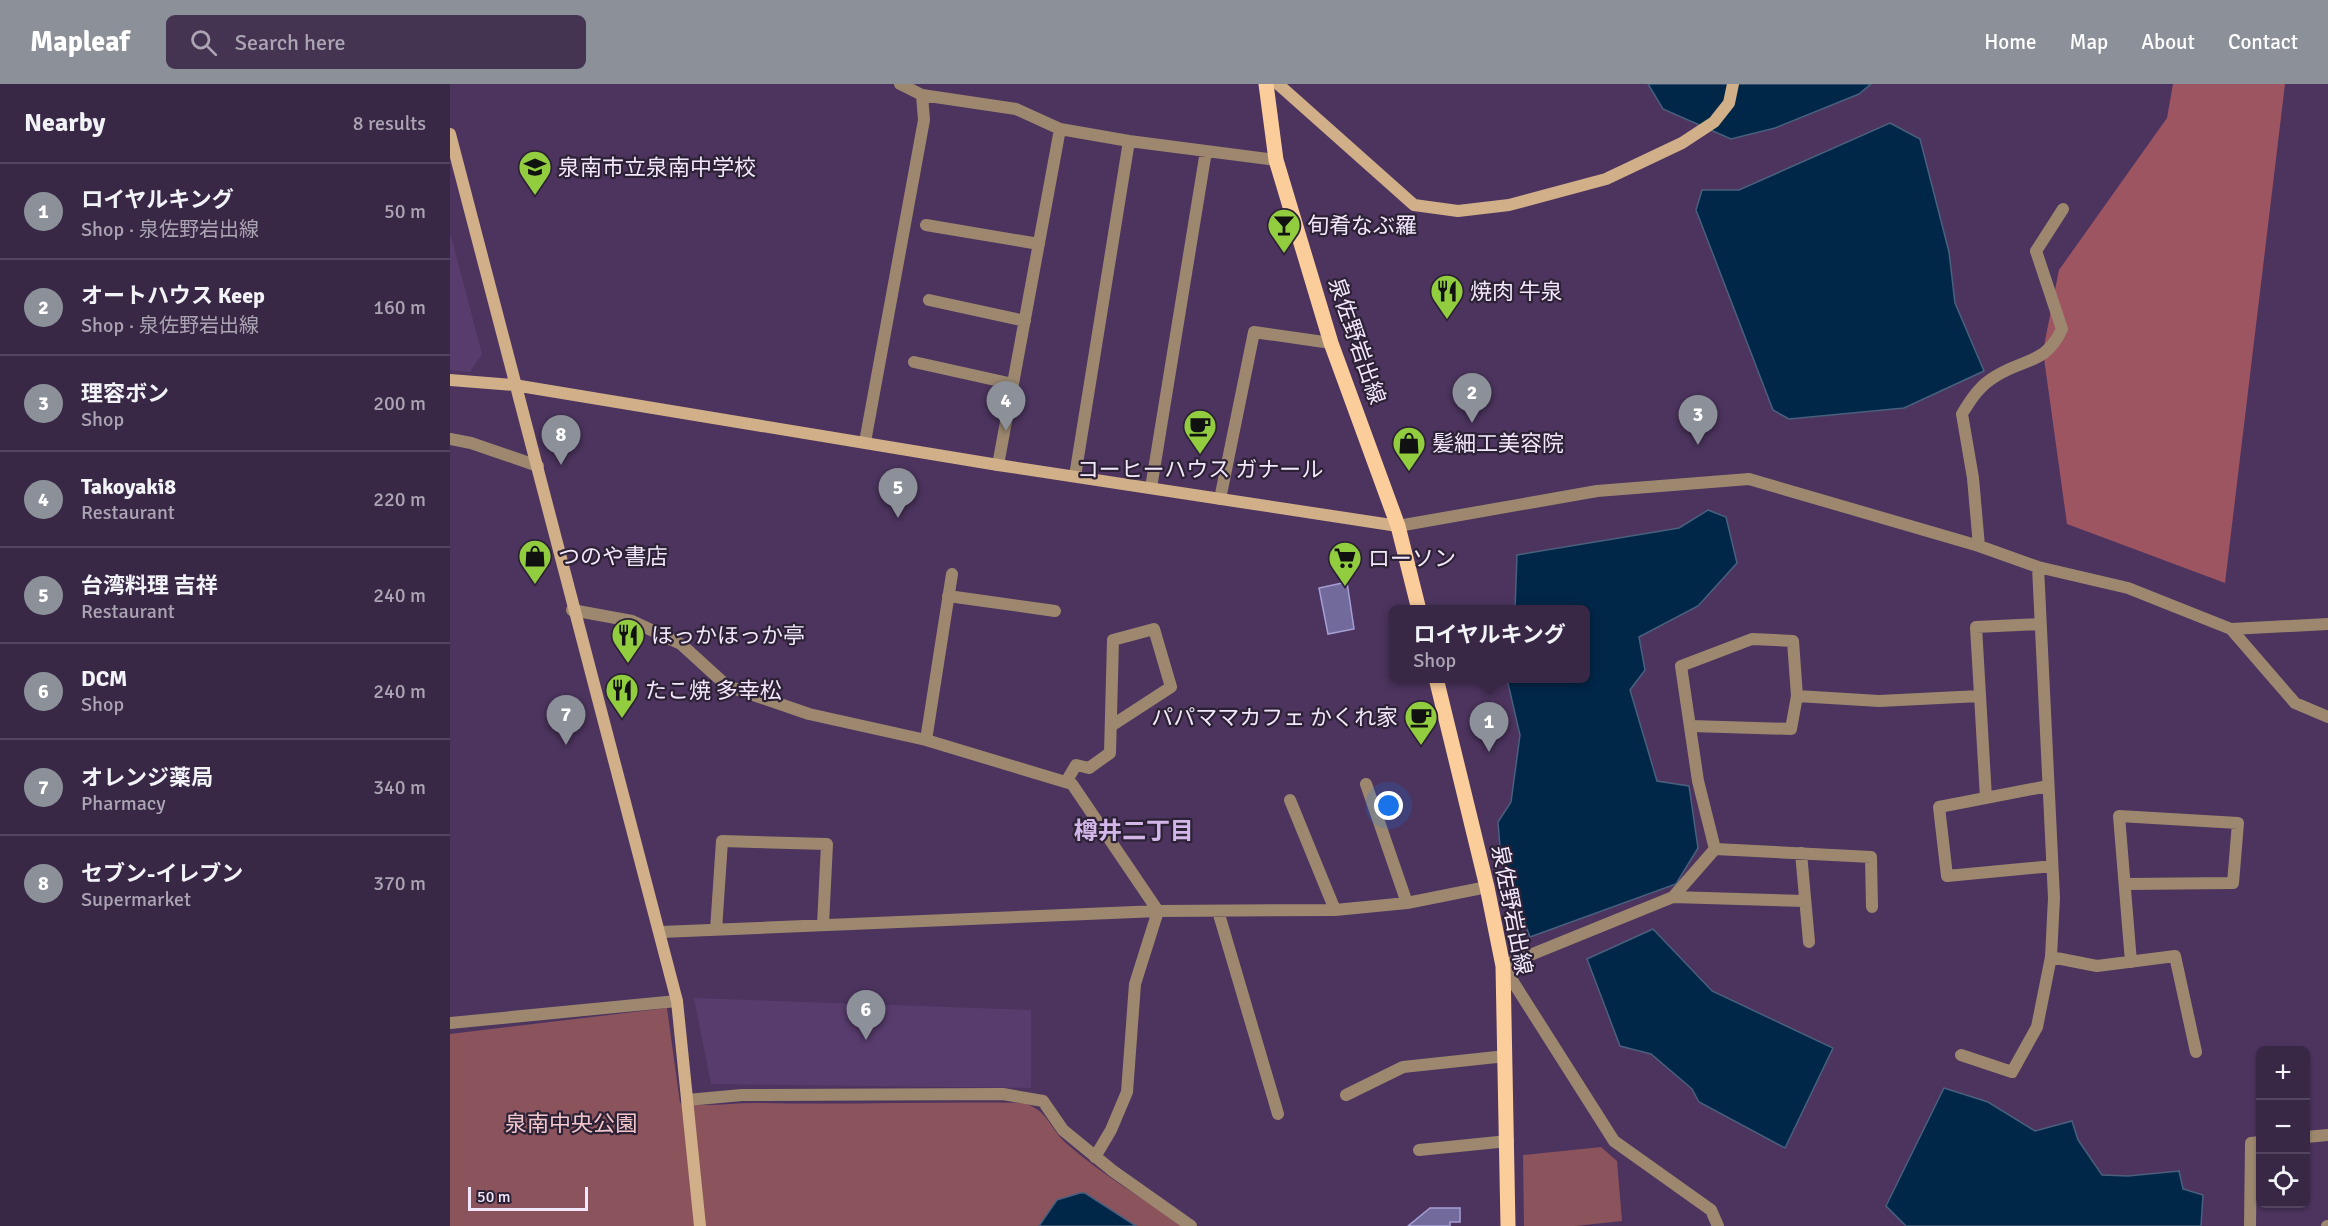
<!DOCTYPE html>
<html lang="en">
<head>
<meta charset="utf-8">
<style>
	body { margin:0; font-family:Signika,"Noto Sans JP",sans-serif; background:#443351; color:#f1f3f6 }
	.controls { position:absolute; right:18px; bottom:18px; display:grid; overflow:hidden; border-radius:9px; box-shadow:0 2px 4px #0004 }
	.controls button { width:54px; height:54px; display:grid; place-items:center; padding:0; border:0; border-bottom:2px solid #53445f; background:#392746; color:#f1f3f6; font:30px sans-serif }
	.scale { position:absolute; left:18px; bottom:15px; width:120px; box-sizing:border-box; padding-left:6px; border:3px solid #f2e7fc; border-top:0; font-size:16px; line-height:21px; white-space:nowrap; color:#f2e7fc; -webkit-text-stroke:4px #2d2235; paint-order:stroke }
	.you { position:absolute; left:939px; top:722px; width:21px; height:21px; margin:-15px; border:4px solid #fff; border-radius:50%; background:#1a73e8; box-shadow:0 0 0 9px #1a73e833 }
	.badge { display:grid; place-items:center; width:39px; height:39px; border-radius:50%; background:#8c9099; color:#fff; font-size:20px; font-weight:700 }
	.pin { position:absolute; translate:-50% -50px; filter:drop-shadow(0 2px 3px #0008) }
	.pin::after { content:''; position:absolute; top:32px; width:21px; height:18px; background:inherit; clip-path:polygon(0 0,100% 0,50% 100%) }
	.popup { position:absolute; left:939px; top:521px; width:201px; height:78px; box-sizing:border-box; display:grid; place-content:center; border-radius:9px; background:#392746; filter:drop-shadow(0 2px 4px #0005); font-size:20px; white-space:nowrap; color:#aba5b3 }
	.popup b { font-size:22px; color:#f1f3f6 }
	.popup::after { content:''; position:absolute; left:50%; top:100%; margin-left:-12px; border:12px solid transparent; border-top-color:#392746 }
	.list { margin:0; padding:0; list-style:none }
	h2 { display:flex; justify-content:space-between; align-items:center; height:78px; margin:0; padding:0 24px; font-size:26px }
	h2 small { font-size:20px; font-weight:400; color:#aba5b3 }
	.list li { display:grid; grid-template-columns:39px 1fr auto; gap:18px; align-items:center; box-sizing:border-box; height:96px; padding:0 24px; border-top:2px solid #53445f }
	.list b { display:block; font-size:22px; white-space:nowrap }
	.list p { margin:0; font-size:20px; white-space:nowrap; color:#aba5b3 }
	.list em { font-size:20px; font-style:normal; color:#aba5b3 }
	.icon { flex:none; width:33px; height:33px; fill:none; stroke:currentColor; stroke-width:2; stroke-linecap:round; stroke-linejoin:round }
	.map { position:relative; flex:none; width:1878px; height:1142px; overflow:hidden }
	header { display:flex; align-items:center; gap:36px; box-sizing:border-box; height:84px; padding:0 30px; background:#8c9099; color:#fff }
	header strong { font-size:28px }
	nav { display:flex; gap:33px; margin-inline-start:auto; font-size:21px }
	.search { width:420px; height:54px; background:#443351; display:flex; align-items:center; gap:15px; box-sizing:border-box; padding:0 21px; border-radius:9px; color:#aba5b3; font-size:22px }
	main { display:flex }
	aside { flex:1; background:#392746 }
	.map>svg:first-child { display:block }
	.built { fill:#583c6d }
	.green { fill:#8b535c }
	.forest { fill:#9e5562 }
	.water { fill:#002648; stroke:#49607e; stroke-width:1.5 }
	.building { fill:#716a9b; stroke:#a59fd3; stroke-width:1.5 }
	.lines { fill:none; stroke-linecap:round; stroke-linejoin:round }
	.street { stroke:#9d886f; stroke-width:12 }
	.secondary { stroke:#d1af88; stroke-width:12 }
	.primary { stroke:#facd9b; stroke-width:15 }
	.labels { text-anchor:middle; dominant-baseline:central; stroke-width:4.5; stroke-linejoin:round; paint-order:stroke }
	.poi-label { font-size:22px; fill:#f2e7fc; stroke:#2d2235; text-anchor:start }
	.street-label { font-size:22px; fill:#f2e7fc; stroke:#2d2235 }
	.park-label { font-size:22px; fill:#f2c6cb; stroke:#2d2235 }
	.neighbourhood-label { font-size:24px; font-weight:bold; fill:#d3b7e9; stroke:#2d2235 }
</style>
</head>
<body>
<header>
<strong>Mapleaf</strong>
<div class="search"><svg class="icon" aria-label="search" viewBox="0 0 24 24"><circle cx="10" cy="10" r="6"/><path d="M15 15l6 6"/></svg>Search here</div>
<nav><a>Home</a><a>Map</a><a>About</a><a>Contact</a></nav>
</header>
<main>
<aside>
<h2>Nearby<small>8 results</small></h2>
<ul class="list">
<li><span class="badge">1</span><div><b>ロイヤルキング</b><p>Shop · 泉佐野岩出線</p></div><em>50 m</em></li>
<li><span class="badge">2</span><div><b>オートハウス Keep</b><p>Shop · 泉佐野岩出線</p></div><em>160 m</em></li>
<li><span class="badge">3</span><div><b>理容ボン</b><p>Shop</p></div><em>200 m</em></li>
<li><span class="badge">4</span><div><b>Takoyaki8</b><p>Restaurant</p></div><em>220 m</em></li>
<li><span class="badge">5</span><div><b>台湾料理 吉祥</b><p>Restaurant</p></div><em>240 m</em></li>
<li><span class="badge">6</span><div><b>DCM</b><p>Shop</p></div><em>240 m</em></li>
<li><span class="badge">7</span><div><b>オレンジ薬局</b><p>Pharmacy</p></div><em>340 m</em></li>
<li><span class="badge">8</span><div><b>セブン-イレブン</b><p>Supermarket</p></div><em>370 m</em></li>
</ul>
</aside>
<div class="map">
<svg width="1878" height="1142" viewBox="0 0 1878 1142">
	<rect width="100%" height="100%" fill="#4c345e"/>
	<path class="built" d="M0,148L32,270L20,288L0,286Z
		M244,914L581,926V1004L261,1000Z"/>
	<path class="green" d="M217,924L230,1019C258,1024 284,1018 312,1019C400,1021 487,1017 574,1019C599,1027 599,1044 617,1060C653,1091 695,1117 736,1142H0V950Z
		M1151,1063L1167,1077L1172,1137L1125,1142H1074L1073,1071Z"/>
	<path class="forest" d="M1723,0H1835L1775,499L1617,440L1593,267L1609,186L1717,34Z"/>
	<path class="water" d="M1198,0H1421L1409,10L1325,44L1281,55L1213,25Z
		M1440,39L1470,55L1499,168L1505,219L1534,287L1454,324L1339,335L1323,326L1246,126L1252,106H1289Z
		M1258,426L1276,433L1287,479L1248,522L1189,553L1195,586L1180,606L1207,697L1239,702L1248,764L1226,800L1080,853L1051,775L1048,738L1061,718L1070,651L1057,595L1135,594V526L1065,525L1067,471L1229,444Z
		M1203,845L1262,907L1383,964L1335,1064L1249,1018L1242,1005L1201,970L1170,962L1137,875Z
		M1494,1004L1538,1018L1585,1047L1622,1037L1628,1056L1652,1091L1678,1092L1729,1087L1733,1105L1753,1111L1751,1142H1456L1436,1122Z
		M630,1109H635L686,1142H589L607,1116Z"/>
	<path class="building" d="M897,498L904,545L878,550L869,504Z
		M980,1124H1010V1138H1000V1142H958Z"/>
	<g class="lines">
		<path class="street" d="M450,0L472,11L566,25L610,45L679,57L826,76
			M476,141L589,160
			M479,216L575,237
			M464,278L563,300
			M0,355L21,359L88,382
			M415,358L474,36L472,11
			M548,381L610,45
			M625,392L679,57
			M701,404L756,67
			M770,415L804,248L881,259
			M948,442L1147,407L1299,395L1529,462L1588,483L1678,504L1781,545L1878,540
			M1529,462L1523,394L1512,330C1521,315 1530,301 1546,292C1575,274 1596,280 1612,245L1586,167L1613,125
			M498,512L605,527
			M122,526L182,537L231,560L277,602L359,630L476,656L622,700L708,827L685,900L677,1008L661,1046L645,1073
			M1781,545L1845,619L1878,633
			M1347,612L1429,617L1530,612
			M1241,642L1341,645L1347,612L1343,557L1302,555L1231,582L1248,697L1265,765L1223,813L1053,882L1164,1057L1261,1126L1268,1142
			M476,656L502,490
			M616,698L626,681L639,684L660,669L663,556L704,545L721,603L661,642
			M916,700L957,819
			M1598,702L1489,723L1497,792L1602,782
			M1536,714L1526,543L1590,540
			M840,716L885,826
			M1265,765L1421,773L1422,823
			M1351,769L1359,858
			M1675,800L1783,799L1788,739L1669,732L1681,878
			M1223,813L1355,817
			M768,827L828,1030
			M266,846L272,757L377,760L373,841
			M211,848L708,827L885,826L957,819L1037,803
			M1601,873L1647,882L1725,872L1746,968
			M0,939L227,917
			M1511,971L1562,988L1587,943L1601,873L1604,814L1588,483
			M896,1011L953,983L1056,972
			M237,1016L292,1011L553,1010L593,1017L613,1046L663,1087L741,1142
			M1856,1053L1878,1051
			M969,1066L1058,1057
			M1800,1142L1801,1059L1810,1058
			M1877,1142H1878"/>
		<path class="secondary" d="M828,0L964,121L1008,127L1059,121L1156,95L1232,59L1264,38L1279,19L1283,0
			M0,50L227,917L250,1142
			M0,296L64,301L548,381L948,442"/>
		<path class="primary" d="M816,0L826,76L881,259L948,442L969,526
			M986,594L1037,803L1053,882L1058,1142"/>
	</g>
	<defs>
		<symbol id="school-pin" viewBox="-11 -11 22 30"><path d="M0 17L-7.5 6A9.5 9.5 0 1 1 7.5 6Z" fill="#91cd3f" stroke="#2d2235"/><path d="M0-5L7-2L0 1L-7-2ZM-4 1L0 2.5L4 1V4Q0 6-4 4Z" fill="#111"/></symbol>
		<symbol id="bar-pin" viewBox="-11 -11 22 30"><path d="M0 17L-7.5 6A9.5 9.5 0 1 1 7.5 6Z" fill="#91cd3f" stroke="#2d2235"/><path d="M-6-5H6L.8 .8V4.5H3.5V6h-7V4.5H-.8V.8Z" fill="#111"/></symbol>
		<symbol id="restaurant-pin" viewBox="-11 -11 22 30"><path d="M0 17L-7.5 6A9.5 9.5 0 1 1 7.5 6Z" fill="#91cd3f" stroke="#2d2235"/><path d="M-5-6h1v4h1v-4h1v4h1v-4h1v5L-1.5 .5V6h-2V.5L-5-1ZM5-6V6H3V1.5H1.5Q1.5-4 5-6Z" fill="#111"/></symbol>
		<symbol id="cafe-pin" viewBox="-11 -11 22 30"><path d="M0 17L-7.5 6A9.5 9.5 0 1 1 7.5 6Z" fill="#91cd3f" stroke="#2d2235"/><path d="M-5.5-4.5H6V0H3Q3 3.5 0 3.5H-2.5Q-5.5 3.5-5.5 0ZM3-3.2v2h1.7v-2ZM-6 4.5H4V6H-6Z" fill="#111"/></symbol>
		<symbol id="shop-pin" viewBox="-11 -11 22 30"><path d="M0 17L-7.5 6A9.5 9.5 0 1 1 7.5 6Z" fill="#91cd3f" stroke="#2d2235"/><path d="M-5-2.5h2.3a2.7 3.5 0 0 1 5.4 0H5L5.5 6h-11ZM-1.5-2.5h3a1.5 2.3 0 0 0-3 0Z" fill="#111"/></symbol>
		<symbol id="supermarket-pin" viewBox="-11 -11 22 30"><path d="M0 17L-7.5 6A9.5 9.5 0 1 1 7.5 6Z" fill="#91cd3f" stroke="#2d2235"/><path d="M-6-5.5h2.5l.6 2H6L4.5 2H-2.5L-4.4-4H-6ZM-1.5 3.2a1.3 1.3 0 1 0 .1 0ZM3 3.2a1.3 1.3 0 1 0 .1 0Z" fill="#111"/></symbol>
	</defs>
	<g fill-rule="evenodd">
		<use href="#school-pin" x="66" y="64" width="38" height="52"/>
		<use href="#bar-pin" x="815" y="122" width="38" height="52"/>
		<use href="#restaurant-pin" x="978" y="188" width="38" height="52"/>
		<use href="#cafe-pin" x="731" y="323" width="38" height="52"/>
		<use href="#shop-pin" x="940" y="340" width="38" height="52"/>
		<use href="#shop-pin" x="66" y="453" width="38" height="52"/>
		<use href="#supermarket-pin" x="876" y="455" width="38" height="52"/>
		<use href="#restaurant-pin" x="159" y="532" width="38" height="52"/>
		<use href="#restaurant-pin" x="153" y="587" width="38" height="52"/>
		<use href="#cafe-pin" x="952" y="614" width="38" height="52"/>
	</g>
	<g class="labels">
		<g class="poi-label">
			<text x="108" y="83">泉南市立泉南中学校</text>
			<text x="857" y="141">旬肴なぶ羅</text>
			<text x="1020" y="207">焼肉 牛泉</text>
			<text x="982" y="359">髪細工美容院</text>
			<text x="750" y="385" text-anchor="middle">コーヒーハウス ガナール</text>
			<text x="108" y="472">つのや書店</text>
			<text x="918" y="474">ローソン</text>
			<text x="201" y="551">ほっかほっか亭</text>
			<text x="195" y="606">たこ焼 多幸松</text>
			<text x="948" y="633" text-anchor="end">パパママカフェ かくれ家</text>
		</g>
		<g class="street-label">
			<text transform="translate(907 257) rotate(71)">泉佐野岩出線</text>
			<text transform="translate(1062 826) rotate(79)">泉佐野岩出線</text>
		</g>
		<g class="park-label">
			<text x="121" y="1039">泉南中央公園</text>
		</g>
		<g class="neighbourhood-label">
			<text x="684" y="747">樽井二丁目</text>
		</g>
	</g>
</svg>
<div class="controls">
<button>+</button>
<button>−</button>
<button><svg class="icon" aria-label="locate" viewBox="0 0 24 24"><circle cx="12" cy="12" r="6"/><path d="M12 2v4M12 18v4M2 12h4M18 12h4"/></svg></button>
</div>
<div class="scale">50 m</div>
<div class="you"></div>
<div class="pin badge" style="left:1039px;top:668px">1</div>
<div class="popup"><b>ロイヤルキング</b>Shop</div>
<div class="pin badge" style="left:1022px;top:339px">2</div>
<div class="pin badge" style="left:1248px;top:361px">3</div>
<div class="pin badge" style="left:556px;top:347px">4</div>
<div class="pin badge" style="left:448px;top:434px">5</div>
<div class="pin badge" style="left:416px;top:956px">6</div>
<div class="pin badge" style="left:116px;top:661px">7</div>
<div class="pin badge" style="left:111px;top:381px">8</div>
</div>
</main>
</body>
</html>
